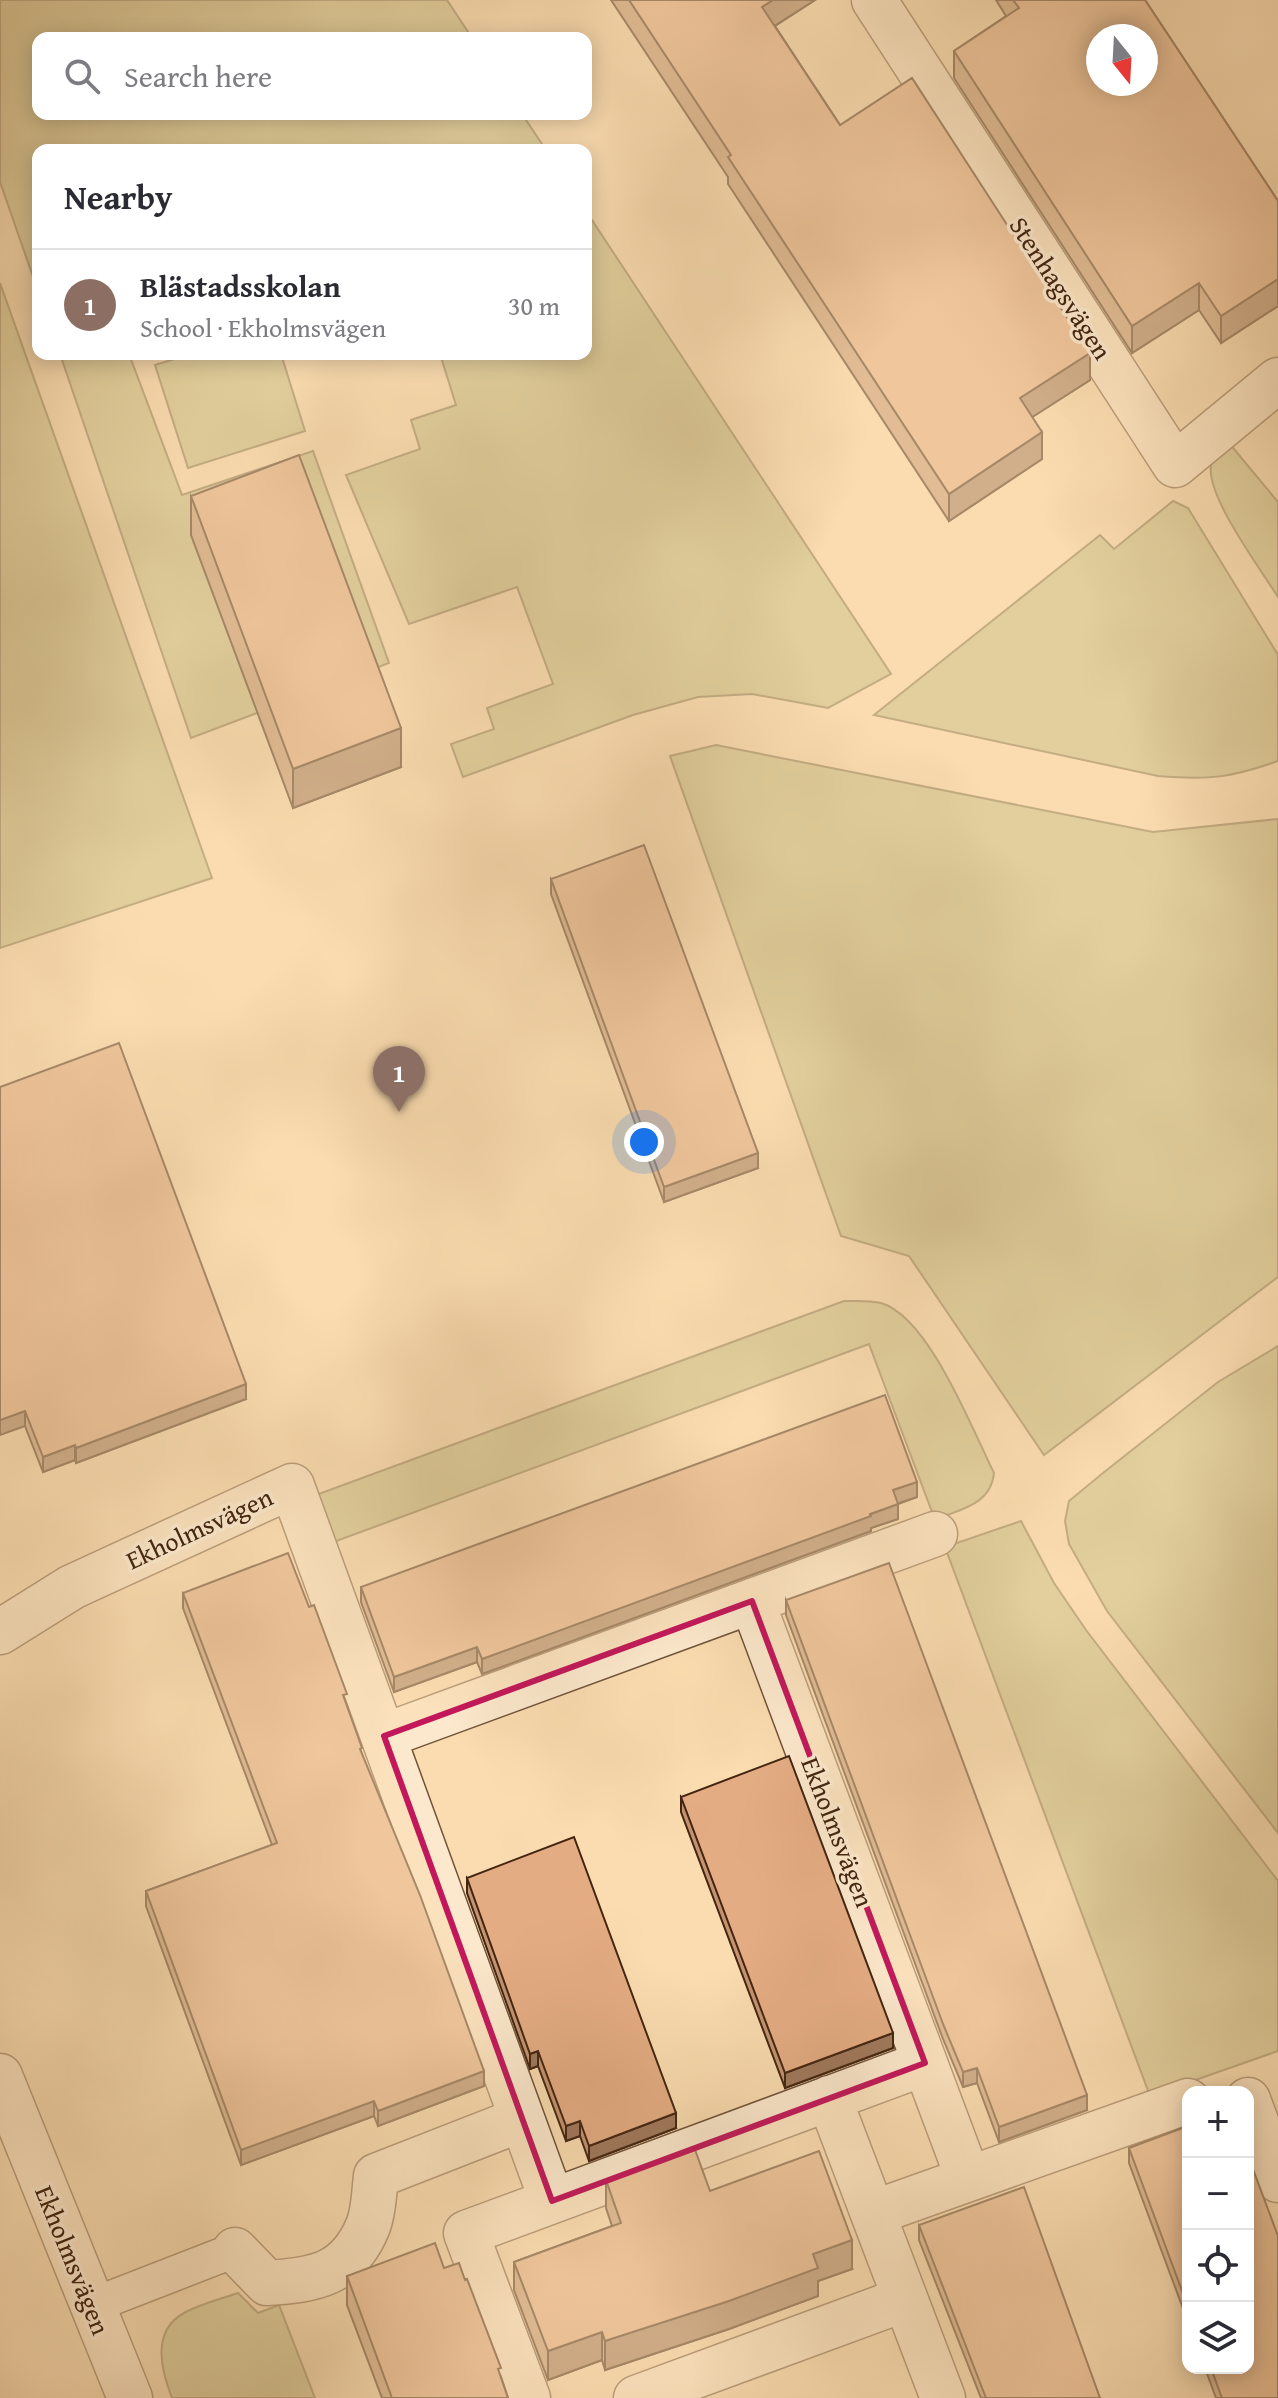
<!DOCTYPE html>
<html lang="en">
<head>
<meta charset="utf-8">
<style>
	body { margin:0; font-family:"Gentium Book Plus",serif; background:#f2f2f3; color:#2b2b33 }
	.controls { position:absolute; right:24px; bottom:24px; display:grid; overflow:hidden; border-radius:16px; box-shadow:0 4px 20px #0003 }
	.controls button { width:72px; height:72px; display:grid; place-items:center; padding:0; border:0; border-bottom:2px solid #e1e1e2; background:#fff; color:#2b2b33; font:40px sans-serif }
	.compass { position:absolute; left:1086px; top:24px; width:72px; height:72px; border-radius:50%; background:#fff; box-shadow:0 4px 20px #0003; rotate:162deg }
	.you { position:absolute; left:644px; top:1142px; width:28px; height:28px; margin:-20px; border:6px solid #fff; border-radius:50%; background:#1a73e8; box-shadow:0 0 0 12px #1a73e833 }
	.badge { display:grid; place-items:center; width:52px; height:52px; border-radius:50%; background:#b45309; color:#fff; font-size:26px; font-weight:700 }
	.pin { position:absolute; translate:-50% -66px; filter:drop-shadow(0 2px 4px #0008) }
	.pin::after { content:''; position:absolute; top:42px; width:28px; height:24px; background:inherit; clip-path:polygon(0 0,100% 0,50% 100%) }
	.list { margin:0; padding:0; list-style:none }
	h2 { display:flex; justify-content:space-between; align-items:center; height:104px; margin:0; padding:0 32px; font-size:34px }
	h2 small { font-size:26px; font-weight:400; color:#7c7c81 }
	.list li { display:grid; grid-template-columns:52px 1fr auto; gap:24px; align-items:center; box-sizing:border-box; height:112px; padding:0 32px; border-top:2px solid #e1e1e2 }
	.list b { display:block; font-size:30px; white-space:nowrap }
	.list p { margin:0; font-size:26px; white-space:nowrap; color:#7c7c81 }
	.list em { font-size:26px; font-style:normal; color:#7c7c81 }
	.icon { flex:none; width:44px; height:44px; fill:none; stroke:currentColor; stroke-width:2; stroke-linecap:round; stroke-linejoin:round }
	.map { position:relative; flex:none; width:1278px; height:2398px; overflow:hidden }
	.search { position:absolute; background:#fff; box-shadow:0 4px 20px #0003; left:32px; top:32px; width:560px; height:88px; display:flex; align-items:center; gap:20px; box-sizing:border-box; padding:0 28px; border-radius:16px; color:#7c7c81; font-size:30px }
	.panel { position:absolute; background:#fff; box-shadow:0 4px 20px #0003; left:32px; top:144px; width:560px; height:216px; border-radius:16px }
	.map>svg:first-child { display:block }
	.green { fill:#c5be86; stroke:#84724c; stroke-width:2 }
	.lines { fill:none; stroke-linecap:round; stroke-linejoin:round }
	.service-casing { stroke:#715339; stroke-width:37 }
	.minor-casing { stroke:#715339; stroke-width:47 }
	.service { stroke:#fce8cc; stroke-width:34 }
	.minor { stroke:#fce8cc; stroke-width:44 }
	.wall { fill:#c49471; stroke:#432511; stroke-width:2 }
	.shaded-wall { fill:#a0785c; stroke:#432511; stroke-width:2 }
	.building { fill:#e4ac83; stroke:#432511; stroke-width:2; fill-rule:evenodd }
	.marked { fill:none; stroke:#c2185b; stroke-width:6; stroke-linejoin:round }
	.labels { text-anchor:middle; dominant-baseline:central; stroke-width:7; stroke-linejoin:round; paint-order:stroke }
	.street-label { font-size:26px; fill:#432511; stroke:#fce8cc }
</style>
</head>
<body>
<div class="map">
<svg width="1278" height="2398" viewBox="0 0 1278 2398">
	<rect width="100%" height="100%" fill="#fadcb0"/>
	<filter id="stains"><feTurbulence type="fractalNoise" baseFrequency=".0025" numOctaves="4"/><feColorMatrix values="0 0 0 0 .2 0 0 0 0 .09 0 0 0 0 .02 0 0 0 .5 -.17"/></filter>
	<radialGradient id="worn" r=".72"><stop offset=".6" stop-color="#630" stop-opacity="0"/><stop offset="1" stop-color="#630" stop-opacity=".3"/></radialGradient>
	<path class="green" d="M0,0H447L472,38H38V114H522L546,150H38V291L0,182Z
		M586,211L891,674L828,708L752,694L698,697L633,715L463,777L451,744L494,729L487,708L553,684L517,587L409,624L346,475L420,449L411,420L456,405L440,354H586Z
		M0,283L212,878L0,948Z
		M60,354H129L182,495L313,451L389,663L191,738Z
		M191,354H281L305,431L188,468L155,365Z
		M1229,443L1278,502V597C1262,571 1201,490 1212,462C1215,455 1224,449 1229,443Z
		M1173,501L1188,508L1278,655V761C1230,778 1209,780 1158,776L874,715L1100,535L1114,549Z
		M716,745L1153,832L1278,819V1277L1044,1455L909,1256L841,1236L670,756Z
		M844,1301C855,1301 869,1300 881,1303C929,1317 972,1429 994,1473C991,1505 960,1509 935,1520L869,1344L331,1543L313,1496Z
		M1278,1346V1833L1107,1611L1069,1544L1065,1521L1069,1501L1103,1473L1218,1382Z
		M1021,1521L1054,1583L1086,1630L1278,1881V2051L1150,2096L945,1547Z
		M238,2293L258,2313L279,2305L315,2398H172C161,2370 151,2331 184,2313C200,2304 221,2299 238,2293Z"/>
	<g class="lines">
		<defs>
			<path id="service" d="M91,2306L235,2250"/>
			<path id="minor" d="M874,0L1175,465L1278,380
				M752,1601L968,2178
				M0,1632L72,1587L292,1486L552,2201
				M384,1736L935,1534
				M0,2076L130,2398
				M829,2098L943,2398
				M1248,2100L1278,2180
				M873,2213L1188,2101
				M235,2250L267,2283C315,2280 348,2275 368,2226C374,2211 374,2192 376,2176L522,2119
				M528,2398L466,2233L925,2063
				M636,2398L905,2299"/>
		</defs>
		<use href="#service" class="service-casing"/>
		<use href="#minor" class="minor-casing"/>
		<use href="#service" class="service"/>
		<use href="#minor" class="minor"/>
	</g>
	<path class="wall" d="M611,0H815L775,26L840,125L1090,380L1032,417L1042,459L949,521L728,184V177Z
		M996,0H1145L1278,201V306L1221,343L1199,310L1132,353L954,78V51L1006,16Z
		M191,496L401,767L293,808L191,535Z
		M551,879L758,1168L664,1202L551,894Z
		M0,1087L246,1399L76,1463L75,1460L43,1472L25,1426Z
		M917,1497L898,1504V1519L871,1528V1531L482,1674L477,1662L394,1692L361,1602V1587Z
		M183,1593L347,1706L362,1755L484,2086L378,2126L374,2116L241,2165L146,1906V1891L272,1845L183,1608Z
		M786,1600L1087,2110L999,2142L977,2083L963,2087L943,2039L786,1615Z
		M681,1797L893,2048L785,2088L681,1812Z
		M467,1878L676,2128L589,2161L580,2136L566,2141L538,2066L530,2069L467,1893Z
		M1188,2126V2322L1129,2163V2148Z
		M606,2180L710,2191L852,2269L818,2281V2296L729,2329L605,2370L602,2360L548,2380L514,2290V2262L612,2226L606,2208Z
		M919,2225L1100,2398H981L919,2240Z
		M444,2268L501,2377L508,2398H382L347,2305V2276Z
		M1205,2368H1248L1278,2398H1216Z"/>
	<path class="shaded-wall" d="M773,0H815L762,34V7Z
		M1278,279V306L1221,343V316Z
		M1199,283V310L1132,353V326Z
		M1090,353V380L1020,425V398Z
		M1042,432V459L949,521V494Z
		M401,728V767L293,808V769Z
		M758,1153V1168L664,1202V1187Z
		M246,1384V1399L76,1463V1448Z
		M25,1411V1426L0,1435V1420Z
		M75,1445V1460L43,1472V1457Z
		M917,1482V1497L893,1505V1490Z
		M898,1504V1519L871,1528V1531L482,1674V1659Z
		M477,1647V1662L394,1692V1677Z
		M893,2033V2048L785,2088V2073Z
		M538,2051V2066L530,2069V2054Z
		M977,2068V2083L963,2087V2072Z
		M484,2071V2086L378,2126V2111Z
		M1087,2095V2110L999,2142V2127Z
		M374,2101V2116L241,2165V2150Z
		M676,2113V2128L589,2161V2146Z
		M580,2121V2136L566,2141V2126Z
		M852,2240V2269L818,2281V2296L729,2329L605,2370V2341L813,2254Z
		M602,2332V2360L548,2380V2351Z"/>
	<path class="building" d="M629,0H773L762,7L840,125L912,78L1090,353L1020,398L1042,432L949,494L728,157L731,155Z
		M1013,0H1145L1278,201V279L1221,316L1199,283L1132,326L954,51L1019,8ZM1098,36H1146V84H1098Z
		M299,455L401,728L293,769L191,496Z
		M644,845L758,1153L664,1187L551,879Z
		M119,1043L246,1384L76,1448L75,1445L43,1457L25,1411L0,1420V1087Z
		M885,1395L917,1482L893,1490L898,1504L870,1514L871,1516L482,1659L477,1647L394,1677L361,1587Z
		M288,1553L309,1607L314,1605L347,1694L343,1695L362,1748L360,1749L420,1895L484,2071L378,2111L374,2101L241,2150L146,1891L277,1843L183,1593Z
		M889,1563L1087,2095L999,2127L977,2068L963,2072L943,2024L786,1600Z
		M789,1756L893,2033L785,2073L681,1797Z
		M574,1837L676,2113L589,2146L580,2121L566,2126L538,2051L530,2054L467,1878Z
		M1188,2126V2307L1129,2148Z
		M694,2147L710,2191L819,2151L852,2240L813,2254L818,2268L729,2301L605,2341L602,2332L548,2351L514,2262L621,2223L606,2180Z
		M1248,2156L1278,2236V2398H1222L1211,2368H1248Z
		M1024,2187L1100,2398H986L919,2225Z
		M435,2243L444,2268L459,2263L465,2280L467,2279L501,2368L498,2369L508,2398H392L347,2276Z"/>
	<path d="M0 0H1278V2398H0ZM752,1601L925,2063L552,2201L384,1736Z" fill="#fadcb0" fill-opacity=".55" fill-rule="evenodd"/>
	<path class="marked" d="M752,1601L925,2063L552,2201L384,1736Z"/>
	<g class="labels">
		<g class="street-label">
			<text transform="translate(1061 288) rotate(57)">Stenhagsvägen</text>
			<text transform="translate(199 1528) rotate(-25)">Ekholmsvägen</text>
			<text transform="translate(838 1832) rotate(69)">Ekholmsvägen</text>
			<text transform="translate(73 2260) rotate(68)">Ekholmsvägen</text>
		</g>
	</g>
	<rect width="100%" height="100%" filter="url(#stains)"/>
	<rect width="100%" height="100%" fill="url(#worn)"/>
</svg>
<div class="controls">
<button>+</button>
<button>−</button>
<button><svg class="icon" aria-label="locate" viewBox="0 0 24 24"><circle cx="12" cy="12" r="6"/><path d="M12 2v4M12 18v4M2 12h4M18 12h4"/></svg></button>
<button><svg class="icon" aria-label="layers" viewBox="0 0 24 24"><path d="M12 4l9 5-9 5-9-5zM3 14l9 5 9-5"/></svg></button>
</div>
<svg class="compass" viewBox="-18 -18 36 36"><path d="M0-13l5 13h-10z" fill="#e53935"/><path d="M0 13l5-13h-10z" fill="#7c7c81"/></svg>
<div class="you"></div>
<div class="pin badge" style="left:399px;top:1112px;background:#8d6e63">1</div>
<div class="search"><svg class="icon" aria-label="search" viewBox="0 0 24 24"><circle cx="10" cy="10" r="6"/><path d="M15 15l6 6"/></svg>Search here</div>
<section class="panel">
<h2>Nearby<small></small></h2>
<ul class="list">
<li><span class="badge" style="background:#8d6e63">1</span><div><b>Blästadsskolan</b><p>School · Ekholmsvägen</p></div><em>30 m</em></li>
</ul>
</section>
</div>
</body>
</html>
